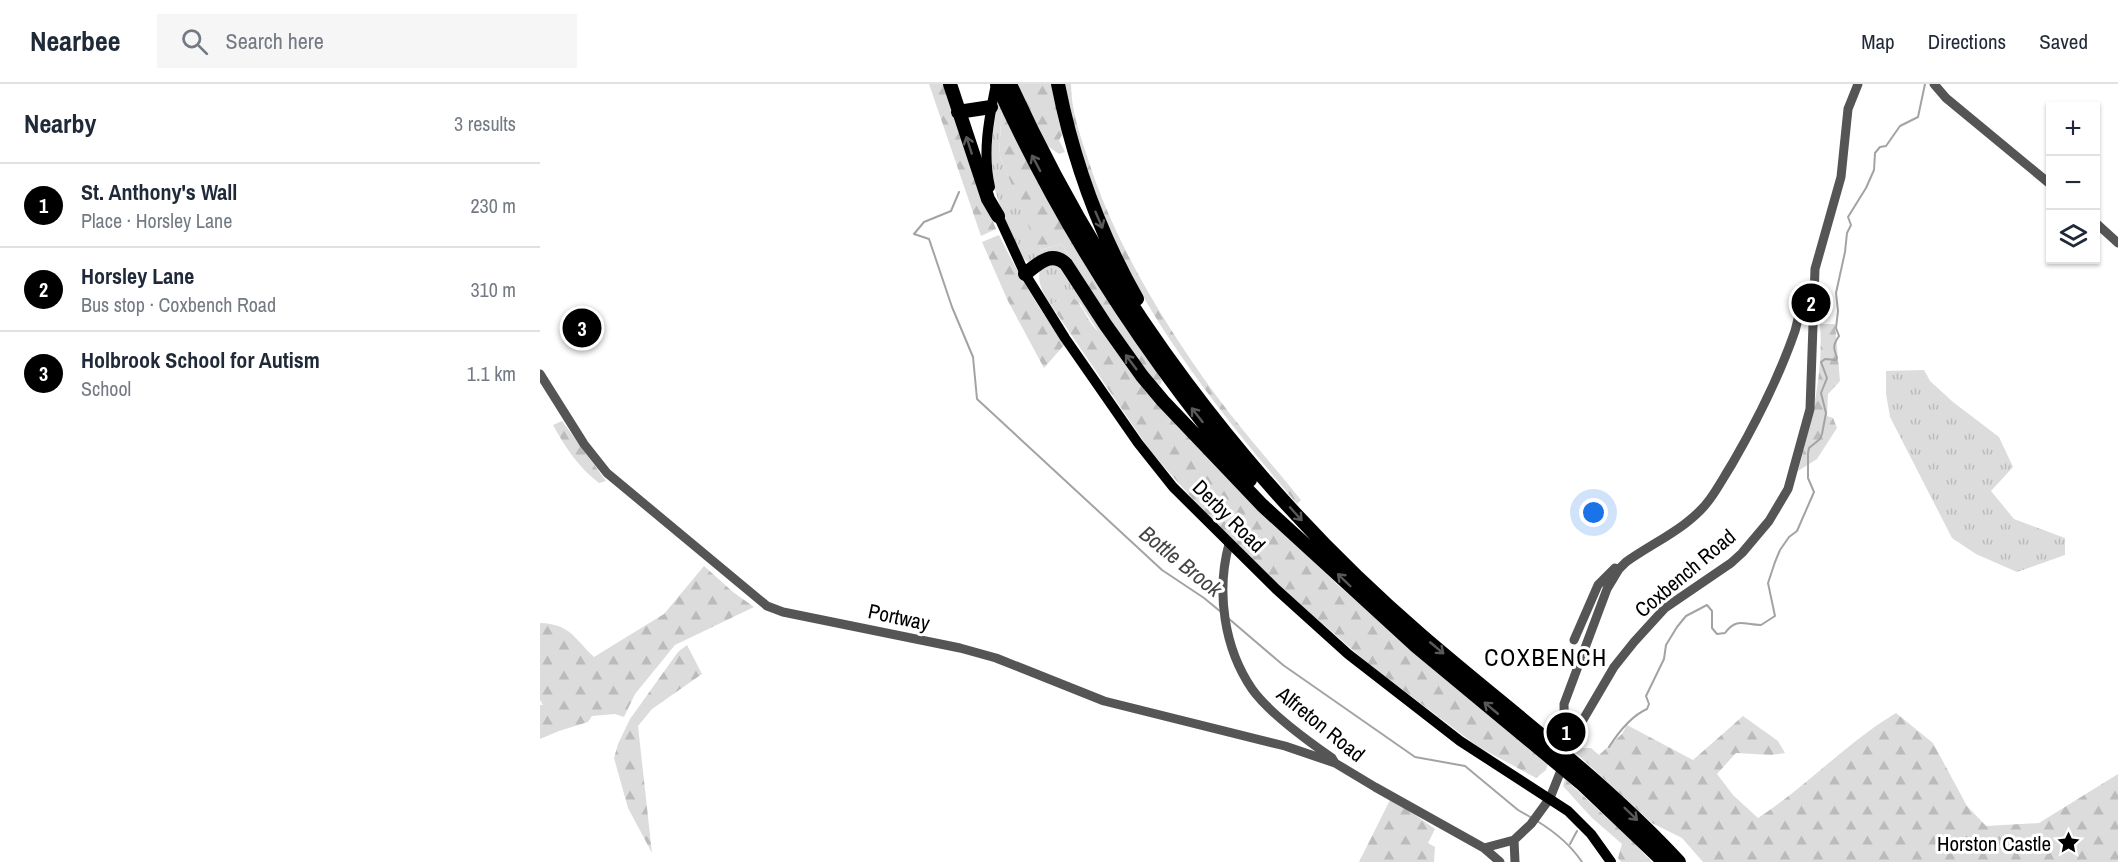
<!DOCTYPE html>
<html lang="en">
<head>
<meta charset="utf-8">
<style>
	body { margin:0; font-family:"Archivo Narrow",sans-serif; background:#f6f6f7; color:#1f2937 }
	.controls { position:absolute; right:18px; top:18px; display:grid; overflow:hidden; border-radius:0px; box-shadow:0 2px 4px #0004 }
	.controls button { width:54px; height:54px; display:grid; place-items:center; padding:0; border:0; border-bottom:2px solid #e0e1e3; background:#fff; color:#1f2937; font:30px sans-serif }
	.you { position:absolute; left:1054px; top:429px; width:21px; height:21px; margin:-15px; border:4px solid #fff; border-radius:50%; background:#1a73e8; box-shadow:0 0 0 9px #1a73e833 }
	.badge { display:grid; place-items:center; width:39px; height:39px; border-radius:50%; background:#000; color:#fff; font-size:20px; font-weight:700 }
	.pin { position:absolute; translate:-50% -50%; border:3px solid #fff; box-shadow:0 2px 6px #0006 }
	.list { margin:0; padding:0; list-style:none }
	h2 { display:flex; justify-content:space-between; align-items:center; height:78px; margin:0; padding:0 24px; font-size:26px }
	h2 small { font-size:20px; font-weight:400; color:#747a83 }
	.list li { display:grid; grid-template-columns:39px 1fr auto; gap:18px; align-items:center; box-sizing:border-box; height:84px; padding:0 24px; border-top:2px solid #e0e1e3 }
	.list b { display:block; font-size:22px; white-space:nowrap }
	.list p { margin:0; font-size:20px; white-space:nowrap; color:#747a83 }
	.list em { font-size:20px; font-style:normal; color:#747a83 }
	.icon { flex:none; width:33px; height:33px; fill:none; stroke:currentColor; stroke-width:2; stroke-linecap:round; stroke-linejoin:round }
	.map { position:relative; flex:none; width:1578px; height:778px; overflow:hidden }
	header { display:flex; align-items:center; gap:36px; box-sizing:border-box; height:84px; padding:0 30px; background:#fff; border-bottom:2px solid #e0e1e3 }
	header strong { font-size:28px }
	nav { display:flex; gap:33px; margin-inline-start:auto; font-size:21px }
	.search { width:420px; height:54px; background:#f6f6f7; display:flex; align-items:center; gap:15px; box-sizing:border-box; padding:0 21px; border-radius:0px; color:#747a83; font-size:22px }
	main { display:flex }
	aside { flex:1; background:#fff }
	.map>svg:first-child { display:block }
	.grass { fill:url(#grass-tufts) }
	.forest { fill:url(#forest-firs) }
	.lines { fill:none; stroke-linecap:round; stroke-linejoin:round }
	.stream { stroke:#a3a3a3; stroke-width:2 }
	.minor { stroke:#555; stroke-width:9 }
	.major { stroke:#000; stroke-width:10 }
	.highway { stroke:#000; stroke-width:14 }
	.oneway { stroke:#595959 }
	.labels { text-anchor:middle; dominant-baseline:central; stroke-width:6; stroke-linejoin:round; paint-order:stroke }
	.street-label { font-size:21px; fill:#000; stroke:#fff }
	.poi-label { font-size:21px; fill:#000; stroke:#fff; text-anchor:end }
	.water-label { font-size:22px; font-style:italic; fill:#444; stroke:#fff }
	.quarter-label { font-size:24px; letter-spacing:1.5px; fill:#000; stroke:#fff }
</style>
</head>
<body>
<header>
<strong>Nearbee</strong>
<div class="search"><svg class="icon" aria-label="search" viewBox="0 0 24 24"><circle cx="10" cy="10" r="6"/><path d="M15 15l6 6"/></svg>Search here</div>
<nav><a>Map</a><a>Directions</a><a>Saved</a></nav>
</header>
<main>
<aside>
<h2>Nearby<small>3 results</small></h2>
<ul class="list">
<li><span class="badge">1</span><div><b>St. Anthony's Wall</b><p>Place · Horsley Lane</p></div><em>230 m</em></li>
<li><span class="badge">2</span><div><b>Horsley Lane</b><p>Bus stop · Coxbench Road</p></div><em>310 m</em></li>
<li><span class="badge">3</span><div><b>Holbrook School for Autism</b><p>School</p></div><em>1.1 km</em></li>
</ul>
</aside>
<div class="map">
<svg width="1578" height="778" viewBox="0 0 1578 778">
	<defs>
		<pattern id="grass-tufts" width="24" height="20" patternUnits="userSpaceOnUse" patternTransform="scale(1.5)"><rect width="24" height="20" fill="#dcdcdc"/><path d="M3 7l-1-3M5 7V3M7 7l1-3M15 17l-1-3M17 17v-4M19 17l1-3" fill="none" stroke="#bbb"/></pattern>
		<pattern id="forest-firs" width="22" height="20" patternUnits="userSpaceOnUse" patternTransform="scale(1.5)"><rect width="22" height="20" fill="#dcdcdc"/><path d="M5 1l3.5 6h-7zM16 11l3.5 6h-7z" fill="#bbb"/></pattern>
	</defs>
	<rect width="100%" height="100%" fill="#fff"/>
	<path class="grass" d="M458,19L462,25L459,70L500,166L522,160L535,182L488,178C479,173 476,160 472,151C464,132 456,113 452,93C448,69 454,42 458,19Z
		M513,180L524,183L565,251L559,249L540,219L520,215L511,221C503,209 497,200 500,185Z
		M1384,286L1390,297L1413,318L1459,353L1473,383L1451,407L1474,435L1525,454V471L1477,488L1436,470L1412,454L1350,333L1346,310V287Z"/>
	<path class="forest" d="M389,0H405L430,82L456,145L441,152Z
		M477,0H514L524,48L519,56L525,68L519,70L506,61Z
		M522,0H531C531,26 540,51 548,75C574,158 624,240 675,310C702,347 733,381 761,416L757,420C677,325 598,227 553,109C540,74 532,36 522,0Z
		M462,25L622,297L620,301L613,297L561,224L522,160L499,166L459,70Z
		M459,151C478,190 499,226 525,260L504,284L468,217L442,158Z
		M524,210C546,214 545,244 565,251L747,452L799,502L1008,679L1006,686L996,694L937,662L830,581L745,507L659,422L611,368L511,221L520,215Z
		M1280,240H1295L1300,297L1288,310L1287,332L1293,334L1297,344L1277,375L1258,387C1271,339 1284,290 1280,240Z
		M22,337L66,397L59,399C39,384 25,363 13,341Z
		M164,482L193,508L214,523L135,561L95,610L84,633L75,630L52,632L48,638L19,647L0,655V621H3L0,616V539C30,540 34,554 54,573L124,530Z
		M147,561L162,590L112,625L98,642L112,769L88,724L74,674L78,660L90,635L138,568Z
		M1356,629L1393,659L1427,722L1446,742L1499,739L1578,690V778H1163L1142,754L1112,739L1036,669L1041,664H1051L1059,671L1082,650L1087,641L1153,676L1203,632L1238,657L1245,669L1231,671L1196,669L1177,690L1193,711L1218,734C1266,703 1306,659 1356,629Z
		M1025,695L1090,755L1112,778H1081L1078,774L1082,760L1051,733L1023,702Z
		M851,714L895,745L888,759L895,763L894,778H819Z"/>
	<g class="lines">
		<path class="stream" d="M419,108L411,127L384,138L374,150L389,155L412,223L433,273L437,315L622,486L664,514L681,528
			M688,534L743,581L875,673L925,682L978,726L992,734
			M1069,663C1078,649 1091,632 1107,625L1109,620L1106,612L1124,575L1126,561L1137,543L1146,532L1167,521L1172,527V544L1177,550L1185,549C1197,533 1204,541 1221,541L1235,532L1228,499L1235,478L1240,466L1249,453L1257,447L1274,408L1268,394V369L1269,364L1280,355L1282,350L1286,329L1281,309L1287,294L1281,278L1285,275L1296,276L1297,274C1293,263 1293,261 1299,252L1296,244L1298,227L1296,209L1305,168L1307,149L1311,141L1308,133L1326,104L1334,86L1335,69L1340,63L1346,62L1360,42L1378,33L1385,0
			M997,737C1015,748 1030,760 1042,778
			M1030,760L1037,747"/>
		<path class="minor" d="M1394,0L1406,14L1510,100
			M1556,139L1578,159
			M0,290L44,360L67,389L227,522L243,528L420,564L456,574L564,617L745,662L795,679
			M689,460C676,508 684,564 712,605C729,629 768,657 792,674L795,679L835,703L944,764L960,778
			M1034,556L1058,501L1075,484L1079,485
			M1037,646C1024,640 1024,634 1024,620L1067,505L1079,485L1086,478C1114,458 1150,443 1170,415C1178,404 1185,391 1192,380C1217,337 1239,293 1255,247C1259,233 1261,214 1273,205
			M974,756L975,778
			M944,764L974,756L991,740L1010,714L1037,646L1074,583L1094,558L1125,524L1191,479L1202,469L1229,437L1248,405L1270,325L1275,185L1301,93L1308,25L1318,0"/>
		<path class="major" d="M450,103C442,68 449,35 456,0
			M456,127L485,190L525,254L598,359L633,403L736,505L808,570L920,657L1028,727L1051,750L1071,778"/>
		<path class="highway" d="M410,0L448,115L458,132
			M457,0C522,144 608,276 710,396
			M470,0C566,211 706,400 881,551C968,626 1061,694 1139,778
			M518,0C533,76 559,148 597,215
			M418,28L451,23
			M485,190C498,180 511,166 526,180L565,240L602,292L623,317L722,421L876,562L1041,699L1124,778"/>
	</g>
	<defs><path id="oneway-shaft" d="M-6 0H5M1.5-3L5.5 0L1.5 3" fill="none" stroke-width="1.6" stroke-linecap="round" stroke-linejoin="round" transform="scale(1.5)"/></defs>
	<g class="oneway">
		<use href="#oneway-shaft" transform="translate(429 61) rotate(-108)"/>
		<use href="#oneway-shaft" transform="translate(496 79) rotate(-118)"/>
		<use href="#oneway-shaft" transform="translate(559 136) rotate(67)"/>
		<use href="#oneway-shaft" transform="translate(591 278) rotate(-127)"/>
		<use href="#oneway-shaft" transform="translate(657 331) rotate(-128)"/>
		<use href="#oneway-shaft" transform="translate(756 430) rotate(48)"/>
		<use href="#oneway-shaft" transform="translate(804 496) rotate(-136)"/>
		<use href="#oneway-shaft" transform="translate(897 564) rotate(40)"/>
		<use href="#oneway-shaft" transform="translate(951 624) rotate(-140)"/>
		<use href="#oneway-shaft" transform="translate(1091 730) rotate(44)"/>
	</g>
	<defs>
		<symbol id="sight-bare" viewBox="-9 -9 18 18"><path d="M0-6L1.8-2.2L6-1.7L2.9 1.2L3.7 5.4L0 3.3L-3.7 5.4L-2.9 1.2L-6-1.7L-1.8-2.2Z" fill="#000" stroke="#fff" stroke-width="2.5" paint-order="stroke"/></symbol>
	</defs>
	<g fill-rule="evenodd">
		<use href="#sight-bare" x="1512" y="742" width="33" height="33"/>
	</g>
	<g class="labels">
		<g class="street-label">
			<text transform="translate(689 432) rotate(45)">Derby Road</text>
			<text transform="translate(1145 489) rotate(-40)">Coxbench Road</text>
			<text transform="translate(359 533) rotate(12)">Portway</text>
			<text transform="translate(781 640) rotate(39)">Alfreton Road</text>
		</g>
		<g class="poi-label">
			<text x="1511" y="759">Horston Castle</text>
		</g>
		<g class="water-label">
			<text transform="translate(641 477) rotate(39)">Bottle Brook</text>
		</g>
		<g class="quarter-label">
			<text x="1006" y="573">COXBENCH</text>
		</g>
	</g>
</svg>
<div class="controls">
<button>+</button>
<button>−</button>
<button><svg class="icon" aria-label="layers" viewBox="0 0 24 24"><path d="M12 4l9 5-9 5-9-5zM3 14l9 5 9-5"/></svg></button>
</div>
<div class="you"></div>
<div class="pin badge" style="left:1026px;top:648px">1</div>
<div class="pin badge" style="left:1271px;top:219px">2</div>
<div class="pin badge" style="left:42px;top:244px">3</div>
</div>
</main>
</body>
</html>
